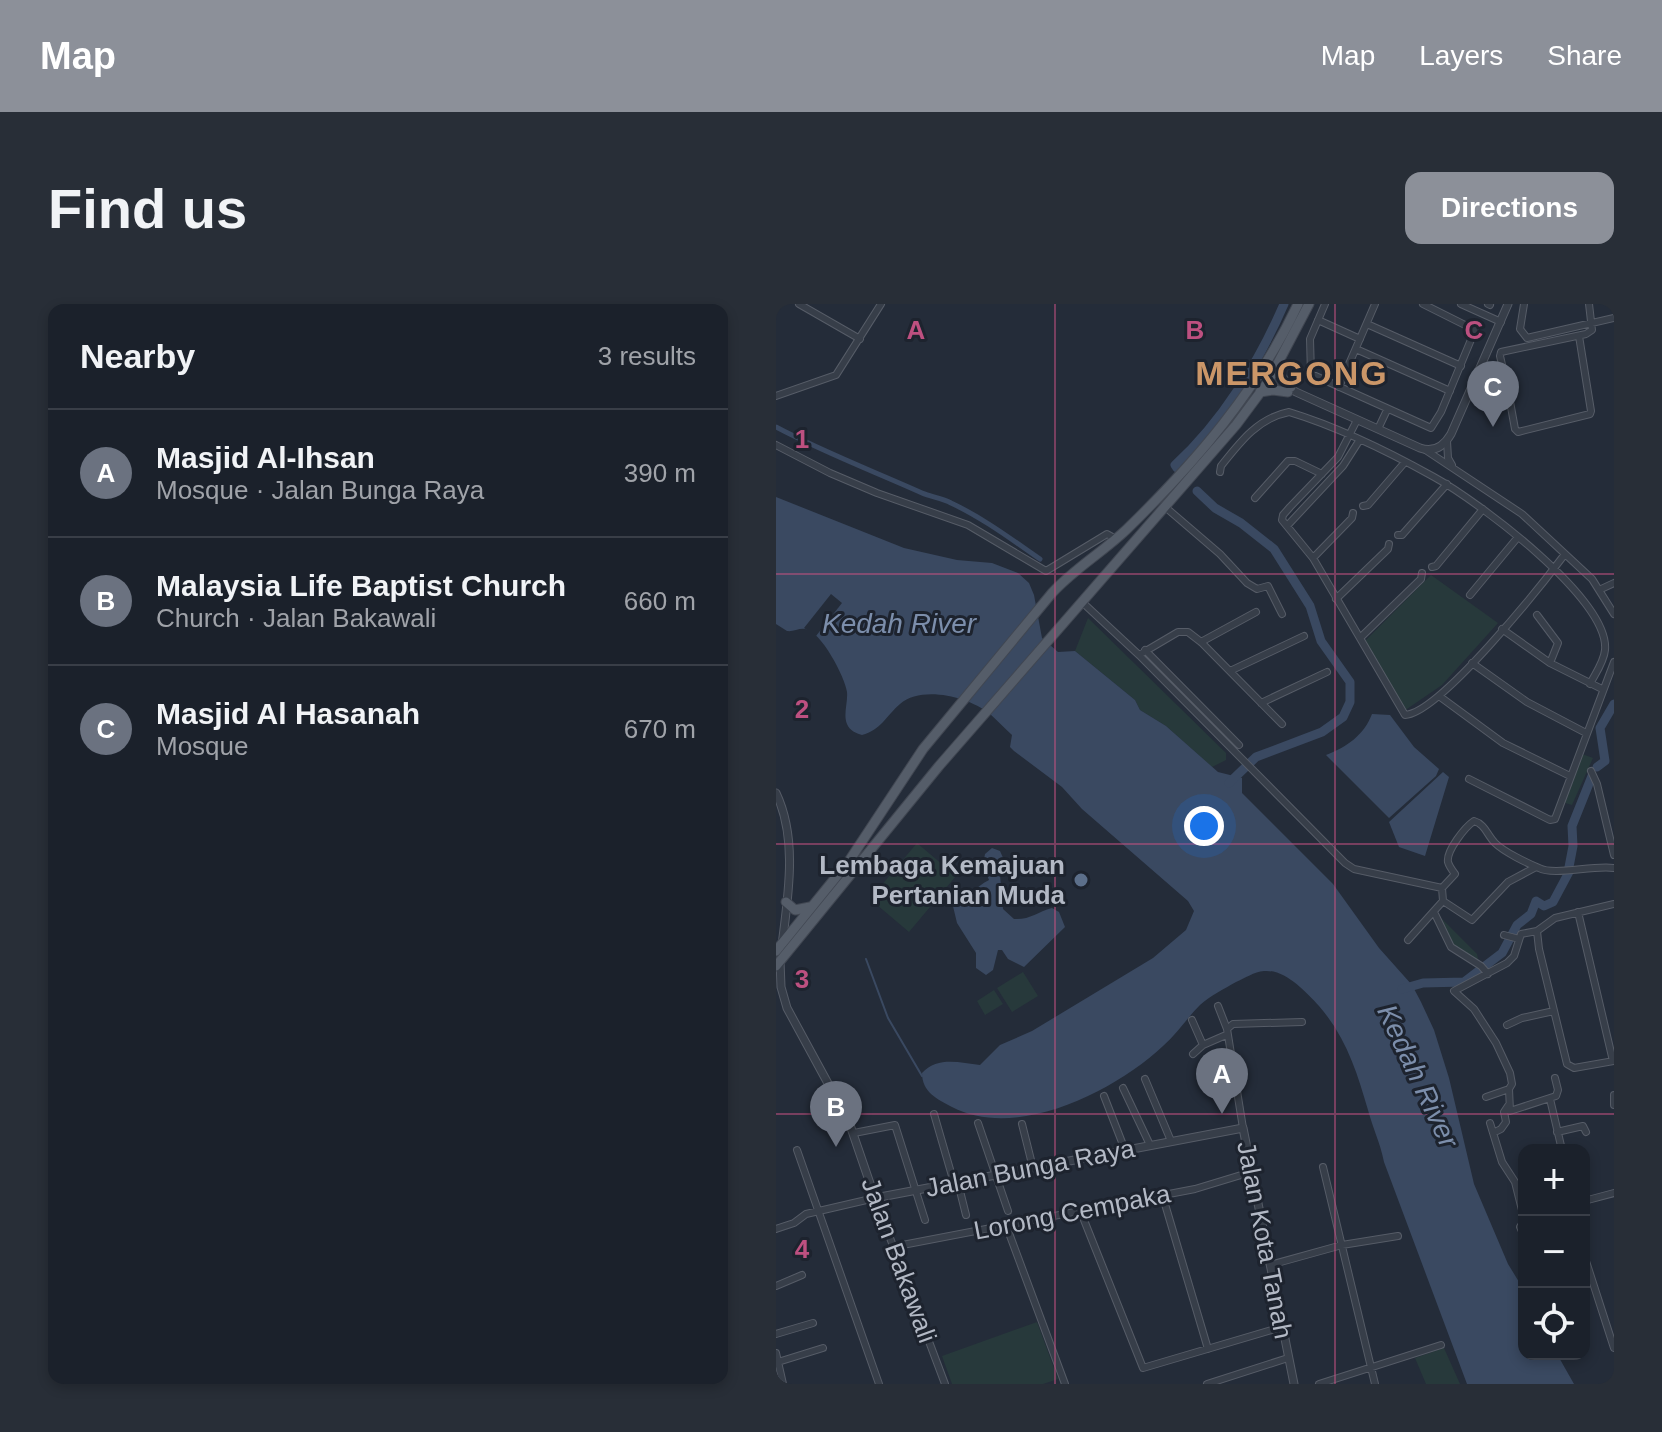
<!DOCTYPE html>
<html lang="en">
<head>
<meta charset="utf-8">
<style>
	body { margin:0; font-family:Helvetica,sans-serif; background:#282e37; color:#f1f3f6 }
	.controls { position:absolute; right:24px; bottom:24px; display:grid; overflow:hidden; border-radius:16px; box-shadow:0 4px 12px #0003 }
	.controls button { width:72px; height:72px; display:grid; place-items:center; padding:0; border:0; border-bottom:2px solid #393e47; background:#1b212b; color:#f1f3f6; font:40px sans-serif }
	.you { position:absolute; left:428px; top:522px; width:28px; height:28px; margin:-20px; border:6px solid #fff; border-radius:50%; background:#1a73e8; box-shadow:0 0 0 12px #1a73e833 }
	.badge { display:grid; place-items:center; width:52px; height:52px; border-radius:50%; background:#8c9099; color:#fff; font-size:26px; font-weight:700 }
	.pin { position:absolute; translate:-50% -66px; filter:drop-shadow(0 2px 4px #0008) }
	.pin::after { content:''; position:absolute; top:42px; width:28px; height:24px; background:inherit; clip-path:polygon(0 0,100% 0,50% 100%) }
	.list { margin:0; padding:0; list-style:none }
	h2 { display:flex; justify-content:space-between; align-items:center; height:104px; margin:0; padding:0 32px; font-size:34px }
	h2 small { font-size:26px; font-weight:400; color:#a0a3a9 }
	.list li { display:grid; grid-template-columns:52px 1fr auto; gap:24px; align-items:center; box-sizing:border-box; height:128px; padding:0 32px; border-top:2px solid #393e47 }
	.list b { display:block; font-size:30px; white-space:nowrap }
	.list p { margin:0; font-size:26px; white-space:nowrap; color:#a0a3a9 }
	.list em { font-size:26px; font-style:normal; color:#a0a3a9 }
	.icon { flex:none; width:44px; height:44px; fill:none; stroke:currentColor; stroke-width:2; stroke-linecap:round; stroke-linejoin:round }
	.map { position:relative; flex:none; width:838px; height:1080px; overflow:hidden; border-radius:16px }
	header { display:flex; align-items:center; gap:48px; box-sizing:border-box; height:112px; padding:0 40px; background:#8c9099; color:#fff }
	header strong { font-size:38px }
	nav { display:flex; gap:44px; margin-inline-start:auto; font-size:28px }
	.intro { display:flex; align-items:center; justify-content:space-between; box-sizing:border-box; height:192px; padding:0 48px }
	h1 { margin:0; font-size:56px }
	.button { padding:20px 36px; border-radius:16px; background:#8c9099; color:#fff; font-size:28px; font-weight:700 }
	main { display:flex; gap:48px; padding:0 48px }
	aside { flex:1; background:#1b212b; border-radius:16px; box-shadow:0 4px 12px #0003 }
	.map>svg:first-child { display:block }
	.green { fill:#27393b }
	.water { fill:#3a4961 }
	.pier { fill:#242c39 }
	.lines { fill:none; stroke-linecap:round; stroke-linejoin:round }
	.stream { stroke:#3a4961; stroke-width:2 }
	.canal { stroke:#3a4961; stroke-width:5 }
	.river { stroke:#3a4961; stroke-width:9 }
	.minor-casing { stroke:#565c67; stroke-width:8 }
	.tertiary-casing { stroke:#565c67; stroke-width:9 }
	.primary-casing { stroke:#414752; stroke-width:11 }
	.minor { stroke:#373e49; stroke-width:6 }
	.tertiary { stroke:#373e49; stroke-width:7 }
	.primary { stroke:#555d69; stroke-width:9 }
	.grid { fill:none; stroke:#bd5080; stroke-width:2; stroke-opacity:0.55 }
	.service-dot { fill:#5c6f8a; stroke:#1d232e; stroke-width:3 }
	.labels { text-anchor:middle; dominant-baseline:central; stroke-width:6; stroke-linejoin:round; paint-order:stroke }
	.poi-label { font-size:26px; font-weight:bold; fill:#b3b9c5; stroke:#1d232e; text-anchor:end }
	.street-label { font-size:26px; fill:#b3b9c5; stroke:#1d232e }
	.water-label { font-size:28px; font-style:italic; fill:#7c8eab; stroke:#1d232e }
	.district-label { font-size:34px; font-weight:bold; letter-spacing:2px; fill:#cb9668; stroke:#1d232e }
	.grid-label { font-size:26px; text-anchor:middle; font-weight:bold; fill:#bd5080; stroke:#1d232e; stroke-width:6; stroke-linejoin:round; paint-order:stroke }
</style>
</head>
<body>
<header>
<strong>Map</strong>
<nav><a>Map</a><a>Layers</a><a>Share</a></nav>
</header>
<div class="intro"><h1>Find us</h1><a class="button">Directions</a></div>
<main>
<aside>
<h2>Nearby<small>3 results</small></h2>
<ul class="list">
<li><span class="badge" style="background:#6b7280">A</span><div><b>Masjid Al-Ihsan</b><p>Mosque · Jalan Bunga Raya</p></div><em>390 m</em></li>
<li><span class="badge" style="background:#6b7280">B</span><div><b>Malaysia Life Baptist Church</b><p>Church · Jalan Bakawali</p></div><em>660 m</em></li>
<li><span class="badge" style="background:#6b7280">C</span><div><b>Masjid Al Hasanah</b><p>Mosque</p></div><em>670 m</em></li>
</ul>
</aside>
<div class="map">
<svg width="838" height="1080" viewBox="0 0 838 1080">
	<rect width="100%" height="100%" fill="#242c39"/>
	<path class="green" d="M655,271L722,319L666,381L628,407L589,337Z
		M312,314L450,449V456L436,463L390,422L364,406L359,396L299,347Z
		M806,450L817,454L796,501L789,499Z
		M141,539L180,572L133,628L94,595Z
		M661,610L701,650L703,659L676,642Z
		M247,668L262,692L236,708L221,684Z
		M218,686L227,700L209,711L201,697Z
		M261,1018L282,1075L267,1080H176L166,1052Z
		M668,1044L684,1080H650L639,1054Z"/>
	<path class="water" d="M0,193L128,244L181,256L216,259L242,269L253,279L258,291L266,334L282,348L299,347L359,396L364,406L390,422L442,468L466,474V489L557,580L603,644L636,681L645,698L658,726L673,774L698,880L732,960L748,986V1050H781L798,1080H691L608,858C604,838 597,825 592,806C581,768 570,733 543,702C530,688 509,665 488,667C478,668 469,674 460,678C448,685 435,691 424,701C411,714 401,730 387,742C339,787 241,837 176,803C161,795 146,788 146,769C162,752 184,759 204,761L224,741L256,727L377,654L410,626L418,607L412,597L306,505L286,483L238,447L234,443L236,431C228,424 221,416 213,409C192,393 146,381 124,400C110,412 105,426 86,431C80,429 74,427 71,420C67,411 72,398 71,388C69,373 45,327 29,325C23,324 17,328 11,327L0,320Z
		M596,410L614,411L638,443L663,465L660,472L613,514L550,451C571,443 588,431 596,410Z
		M667,468L673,473L649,552L623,543L613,518Z
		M216,544L224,547L228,556L224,571L227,605L238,615C254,616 261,608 276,604L283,608L289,623L248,663L232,655L226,646H222L217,666L210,671L200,664V649L181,619L176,598C192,595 199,583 213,576L207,561L209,550Z"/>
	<path class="pier" d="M55,290L66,299L40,332L28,324Z"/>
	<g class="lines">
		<path class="stream" d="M90,655L112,714L146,772"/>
		<path class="canal" d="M0,123C47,148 97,167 146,189C155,193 166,194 175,199C207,214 235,235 264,255"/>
		<path class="river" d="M401,164L399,161C446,118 483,58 508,0
			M421,187L439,204L465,219L498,245L534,302L545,337L574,378V398L567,413L546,428L480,453L453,479
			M821,463L829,457L824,424L838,400
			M793,563L797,542L796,522L816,472
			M626,685L647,679L688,678L726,649L741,621L755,610L760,597L768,602L777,598L793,568"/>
		<defs>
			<path id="minor" d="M23,0L84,35
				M549,0L534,35L535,70L655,124L665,108L699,26L647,0
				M685,0L725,18
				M712,0L714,1
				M748,0L744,25L751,34L838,14
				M542,16L584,35
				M591,20L685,62
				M580,45L674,87
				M563,83L599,0
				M732,87L724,52L725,48L810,30L816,26L813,0
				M0,92L60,71L105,0
				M733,92L739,125L742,128L814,110L815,107L803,32
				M581,116L562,153L514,203L507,211L506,216L537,254L629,411C664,409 765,282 789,250
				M602,125L611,106
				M671,137L672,154L676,161
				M0,141L54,169L101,189L192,221L270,267L331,230L340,235
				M651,147L746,210L816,275L838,310
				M444,168L445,162C464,138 482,114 513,108C559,122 615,149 658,173C700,196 834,295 829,346C828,358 819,370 814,380
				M479,194L512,157H519L546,170
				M388,202L444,250L471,279L481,285L492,282L506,310
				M587,202L592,201L629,158
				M511,222L567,162L583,137
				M622,231H626L671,180
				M537,254L576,214L577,209
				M656,263L660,262L707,205
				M823,286L838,279
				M694,291L742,233
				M560,295L612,245L613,240
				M306,298L363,351L569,559L578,565L666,584
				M761,311L782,339L774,359
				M726,325L774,359L826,385
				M584,334L645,275L646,269
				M425,338L480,308
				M369,346L463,441
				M363,351L402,328H412L425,338L506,420
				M696,359L751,398L810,429
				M454,367L528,332
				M663,392L727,439L794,472
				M485,399L551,368
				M815,467L821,480L838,551
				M693,475L774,516L779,515L838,358
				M666,584L679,570C676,566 673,562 672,558C670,547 689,523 698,517C709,520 711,531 719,539C728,548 751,559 763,564C778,572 816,561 838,564
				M667,597L696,616L732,578L760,563
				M658,608L675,643L705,662L712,670
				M802,608L837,757
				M761,627L745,630L738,652L731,659L678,687L698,705L720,739L734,769L736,780L733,785L734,807L780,792L782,786L779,774
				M761,627L763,645L791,760L798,764L838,757
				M761,627L779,614L838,600
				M728,631L743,635
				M632,636L667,597L666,584
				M442,702L451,725
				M416,716L427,741
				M731,721L746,714L778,707
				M417,750L427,741L450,731
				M369,775L395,837
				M347,784L374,841
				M838,791V801
				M328,792L349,846
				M710,793L733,785
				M774,795L786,846
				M158,810L178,879L184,887L190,911
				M202,819L232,907
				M714,819L726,858L739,878L748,914
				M246,820L257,864
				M467,824L451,725L457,720L526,718
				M781,828L807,822L810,828
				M78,829L119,821L149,916
				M717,829L725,825L730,818L728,808L732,802
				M21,846L103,1080
				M547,863L599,1080
				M386,890L432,1045
				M808,897L838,889
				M304,906L367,1064L506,1023
				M748,917L744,923L748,932
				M230,921L289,1080
				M0,925L18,919L30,910L99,894L169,1080
				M116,943L419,885L475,868
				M808,951L838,1044
				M494,961L566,941L622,932
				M0,982L26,971
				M0,1030L37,1019
				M0,1049L7,1080
				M2,1058L47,1044
				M431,1080L512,1054
				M543,1080L665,1041"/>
			<path id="tertiary" d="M486,67L520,88L644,144C658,149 668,142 675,130L732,0
				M0,489C22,535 12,592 6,641
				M4,657L5,683L11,704L73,818L99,894L467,824L518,1080"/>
			<path id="primary" d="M502,60L503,71L515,83
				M484,88L497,86L512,88
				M10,598L19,606L34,603
				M0,647L73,557L147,445L276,289C299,264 327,248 351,225C420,158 481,87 522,0
				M0,662L163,462L460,121L492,78L533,0"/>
		</defs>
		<use href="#minor" class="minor-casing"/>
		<use href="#tertiary" class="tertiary-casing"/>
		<use href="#primary" class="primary-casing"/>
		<use href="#minor" class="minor"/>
		<use href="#tertiary" class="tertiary"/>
		<use href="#primary" class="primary"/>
	</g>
	<path class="grid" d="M279,0V1080M559,0V1080M0,270H838M0,540H838M0,810H838"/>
	<circle class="service-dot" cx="305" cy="576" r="8"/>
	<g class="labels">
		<g class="poi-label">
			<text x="289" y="561">Lembaga Kemajuan<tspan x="289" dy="30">Pertanian Muda</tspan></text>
		</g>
		<g class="street-label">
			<text transform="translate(254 864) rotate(-11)">Jalan Bunga Raya</text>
			<text transform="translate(296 908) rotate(-11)">Lorong Cempaka</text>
			<text transform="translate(489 936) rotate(79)">Jalan Kota Tanah</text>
			<text transform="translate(123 956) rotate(70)">Jalan Bakawali</text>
		</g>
		<g class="water-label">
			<text x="123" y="319">Kedah River</text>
			<text transform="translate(642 772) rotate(65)">Kedah River</text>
		</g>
		<g class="district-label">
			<text x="516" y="69">MERGONG</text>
		</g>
	</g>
	<g class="grid-label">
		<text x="140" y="35">A</text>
		<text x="419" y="35">B</text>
		<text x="698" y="35">C</text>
		<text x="26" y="144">1</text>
		<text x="26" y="414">2</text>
		<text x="26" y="684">3</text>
		<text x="26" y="954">4</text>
	</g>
</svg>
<div class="controls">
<button>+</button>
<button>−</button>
<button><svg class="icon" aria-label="locate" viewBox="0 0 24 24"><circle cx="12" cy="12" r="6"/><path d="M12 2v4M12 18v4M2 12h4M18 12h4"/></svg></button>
</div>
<div class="you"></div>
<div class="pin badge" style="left:446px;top:810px;background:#6b7280">A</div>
<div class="pin badge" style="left:60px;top:843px;background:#6b7280">B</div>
<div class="pin badge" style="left:717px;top:123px;background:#6b7280">C</div>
</div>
</main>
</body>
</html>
